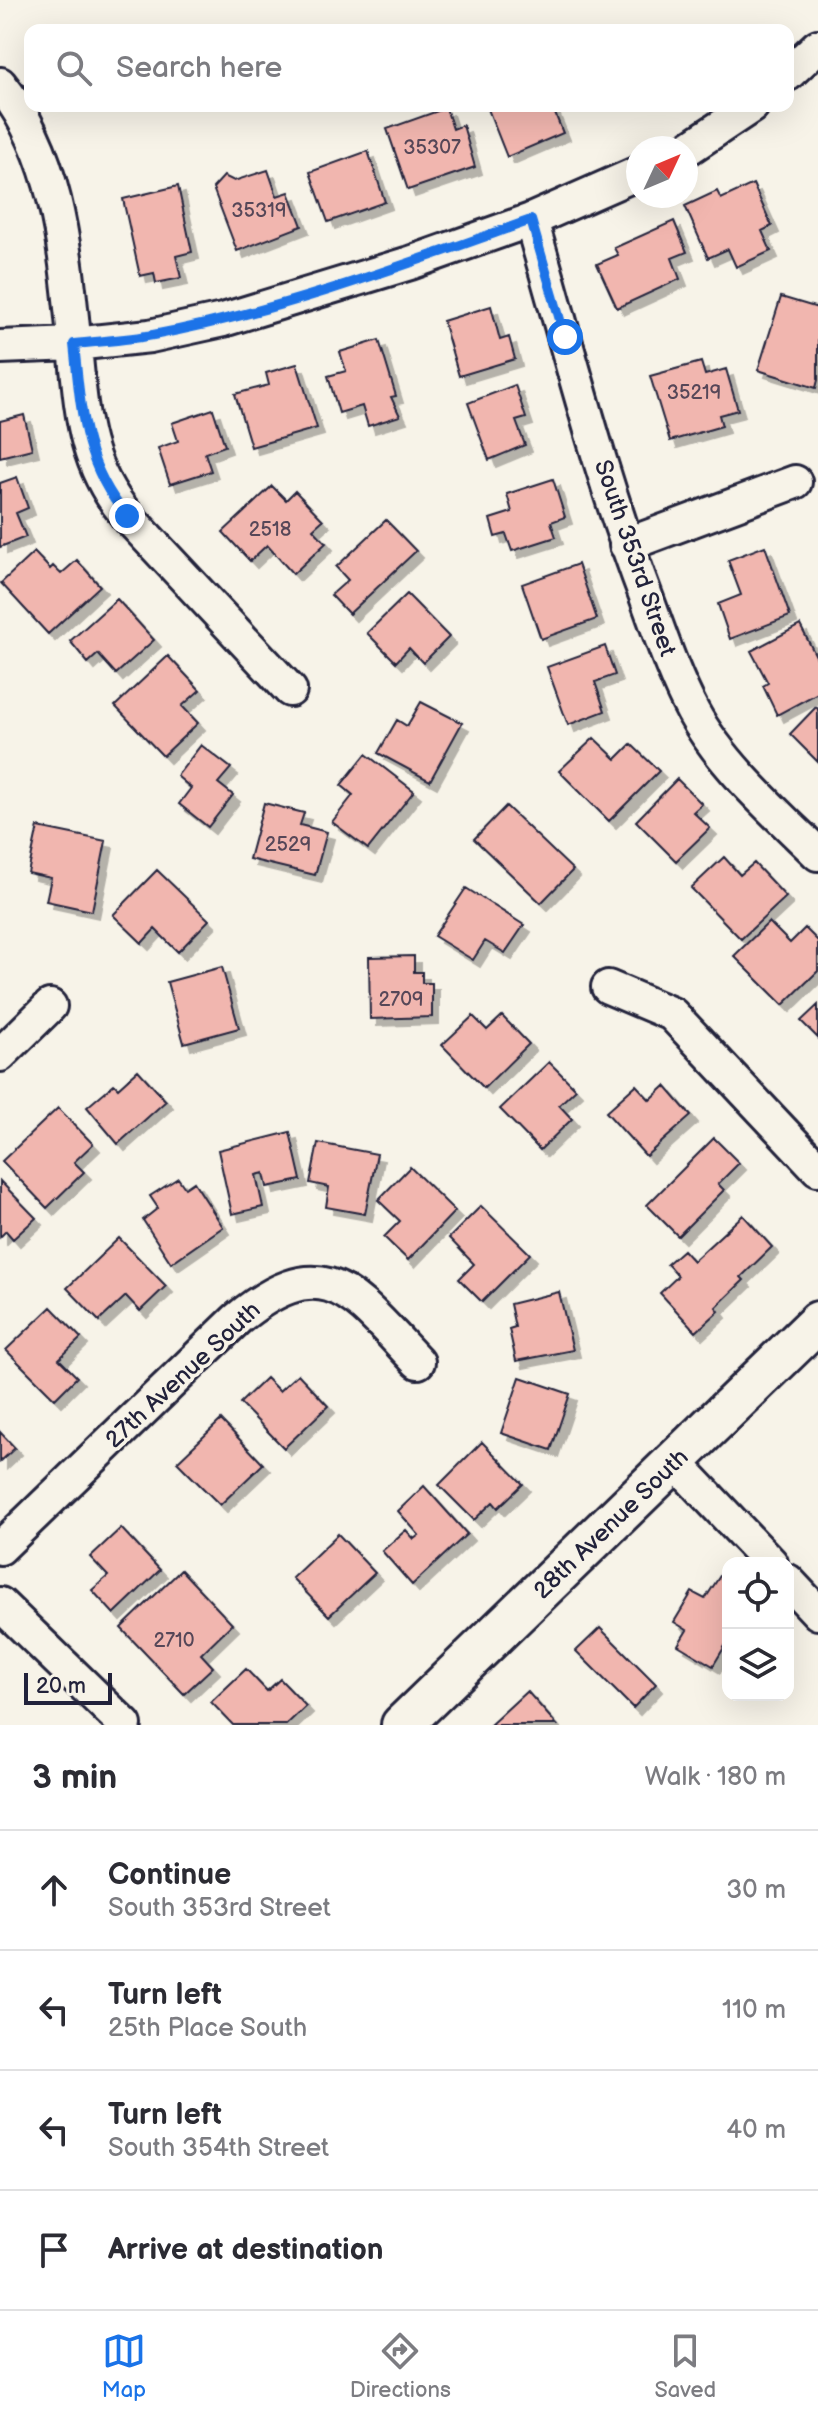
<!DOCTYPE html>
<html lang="en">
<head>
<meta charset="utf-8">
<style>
	body { margin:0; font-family:"Balsamiq Sans",sans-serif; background:#f2f2f3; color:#2b2b33 }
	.controls { position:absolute; right:24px; bottom:24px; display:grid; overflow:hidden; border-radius:16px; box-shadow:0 8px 32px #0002 }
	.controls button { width:72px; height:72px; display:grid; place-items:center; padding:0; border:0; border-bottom:2px solid #e1e1e2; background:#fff; color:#2b2b33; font:40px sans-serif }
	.compass { position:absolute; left:626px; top:136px; width:72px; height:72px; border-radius:50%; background:#fff; box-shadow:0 8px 32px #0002; rotate:46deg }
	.scale { position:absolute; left:24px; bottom:20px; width:88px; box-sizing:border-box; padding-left:8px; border:4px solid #22223b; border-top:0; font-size:22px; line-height:28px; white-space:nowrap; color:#22223b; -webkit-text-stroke:6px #f7f3e8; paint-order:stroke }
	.stop { position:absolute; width:24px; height:24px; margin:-18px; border:6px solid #1a73e8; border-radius:50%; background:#fff }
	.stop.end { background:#1a73e8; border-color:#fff; box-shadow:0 2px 8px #0008 }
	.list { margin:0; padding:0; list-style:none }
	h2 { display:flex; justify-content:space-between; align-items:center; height:104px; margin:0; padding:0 32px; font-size:34px }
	h2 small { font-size:26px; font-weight:400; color:#7c7c81 }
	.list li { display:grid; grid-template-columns:52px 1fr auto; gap:24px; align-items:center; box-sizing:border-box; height:120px; padding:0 32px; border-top:2px solid #e1e1e2 }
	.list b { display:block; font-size:30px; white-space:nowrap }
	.list p { margin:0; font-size:26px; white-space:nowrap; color:#7c7c81 }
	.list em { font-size:26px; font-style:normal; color:#7c7c81 }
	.icon { flex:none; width:44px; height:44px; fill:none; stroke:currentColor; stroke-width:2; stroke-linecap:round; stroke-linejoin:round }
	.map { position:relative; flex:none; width:818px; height:1725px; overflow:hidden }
	.search { position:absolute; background:#fff; box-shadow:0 8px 32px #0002; left:24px; right:24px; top:24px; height:88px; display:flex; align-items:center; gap:20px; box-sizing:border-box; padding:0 28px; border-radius:16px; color:#7c7c81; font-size:30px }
	.sheet { height:584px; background:#fff }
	nav { display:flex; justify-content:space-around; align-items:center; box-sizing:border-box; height:112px; border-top:2px solid #e1e1e2; background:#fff; font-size:22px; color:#7c7c81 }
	nav a { display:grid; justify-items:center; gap:4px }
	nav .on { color:#1a73e8 }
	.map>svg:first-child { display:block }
	.building { fill:#f1b6af; stroke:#22223b; stroke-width:2; filter:url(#shadow) }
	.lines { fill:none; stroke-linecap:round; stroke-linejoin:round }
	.minor-casing { stroke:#22223b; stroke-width:38 }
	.tertiary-casing { stroke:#22223b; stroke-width:46 }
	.minor { stroke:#f7f3e8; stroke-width:32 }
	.tertiary { stroke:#f7f3e8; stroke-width:40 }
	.route { stroke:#1a73e8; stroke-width:10 }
	.labels { text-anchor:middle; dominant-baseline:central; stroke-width:7; stroke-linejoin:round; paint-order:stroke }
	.number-label { font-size:20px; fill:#564758 }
	.street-label { font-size:24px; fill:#22223b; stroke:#f7f3e8 }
</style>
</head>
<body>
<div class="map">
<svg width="818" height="1725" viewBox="0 0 818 1725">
	<defs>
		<filter id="shadow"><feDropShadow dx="7" dy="7" stdDeviation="0" flood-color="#0004"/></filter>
	</defs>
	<rect width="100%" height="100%" fill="#f7f3e8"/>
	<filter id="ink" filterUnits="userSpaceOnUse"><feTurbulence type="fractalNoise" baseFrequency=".0125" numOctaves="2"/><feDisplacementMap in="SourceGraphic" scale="16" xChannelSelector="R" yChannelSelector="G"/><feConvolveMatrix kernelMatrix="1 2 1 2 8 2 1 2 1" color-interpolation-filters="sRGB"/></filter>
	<g filter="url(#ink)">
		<path class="building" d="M496,106H552L563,133L507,157L488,109Z
			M446,108L453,129L463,125L475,167L408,190L387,129Z
			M368,151L385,202L328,222L310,172Z
			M268,170L277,196L289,192L302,226L237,251L213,188L224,176L234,181Z
			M753,184L772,226L762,231L771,251L736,267L728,249L708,258L685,206L717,191L721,199Z
			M178,186L192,252L176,256L181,278L156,283L154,273L140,276L123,199Z
			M674,221L687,252L672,258L680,279L617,308L597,264L618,255L614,248Z
			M781,297L818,308V380L816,388L758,370Z
			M491,306L500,340L509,337L515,359L459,376L443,321Z
			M379,340L396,396L391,397L400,416L368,426L362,406L339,413L328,376L346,371L340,352Z
			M701,362L705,375L726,369L738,410L719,415L722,426L670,441L650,376Z
			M297,364L317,428L251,447L235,394L269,385L266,373Z
			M515,385L526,418L516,421L525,445L489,460L468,403Z
			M213,409L225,446L205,453L211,471L170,484L158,448L178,441L172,423Z
			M24,415L32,449L0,457V421Z
			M17,477L28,508L16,513L26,537L0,547V483Z
			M553,479L565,517L551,522L556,537L512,551L506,534L495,537L490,519L512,512L507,494Z
			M272,486L286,500L295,491L323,520L313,529L326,543L293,574L267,545L250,561L223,532Z
			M386,520L416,551L349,614L331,595L348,580L336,567Z
			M765,546L790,616L730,639L718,604L741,595L728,560Z
			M34,552L50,569L53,566L61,574L77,560L100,586L48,634L1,583Z
			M578,564L597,619L541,639L522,584Z
			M407,594L449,637L423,663L409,648L396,662L367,633Z
			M117,599L154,640L116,674L98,654L88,663L70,641Z
			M800,625L818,660V693L777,715L763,686L768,683L751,651Z
			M605,646L615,675L595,682L605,711L568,725L547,667Z
			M168,656L200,690L182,706L198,723L163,756L115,706Z
			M421,702L462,723L430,781L378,753L397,720L407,726Z
			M816,707L818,709V762L790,734Z
			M594,738L616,759L631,744L659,771L609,821L559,771Z
			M201,745L231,768L218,783L233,795L208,827L179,804L191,788L177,776Z
			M366,754L414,791L368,849L332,822L353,795L341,785Z
			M677,779L702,804L693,812L710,828L676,861L636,821Z
			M264,803L304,813L300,825L327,832L315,875L249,859Z
			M506,806L573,870L541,903L474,839Z
			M38,827L106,841L92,911L46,901L51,878L28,873Z
			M724,857L740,875L754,863L786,897L741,939L691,888Z
			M157,870L209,920L178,952L155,929L142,943L113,915Z
			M466,888L524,925L505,953L485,941L473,960L434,936Z
			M769,922L790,943L805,928L818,941V971L783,1005L734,956Z
			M414,956V972H422V983H432V1017L370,1019L369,957Z
			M222,967L239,1028L184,1043L167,982Z
			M818,1005V1038L801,1021Z
			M473,1016L487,1030L502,1016L529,1044L484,1088L442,1045Z
			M549,1062L576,1089L559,1105L572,1119L540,1150L500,1109Z
			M138,1070L166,1101L118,1144L87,1107L114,1084L118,1088Z
			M636,1085L650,1100L665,1086L691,1116L646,1156L606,1112Z
			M58,1108L93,1144L74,1162L84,1172L47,1208L2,1161Z
			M290,1132L301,1180L267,1187L264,1173L256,1175L263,1207L232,1214L218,1150Z
			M714,1138L739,1163L718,1184L724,1190L678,1236L647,1205Z
			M318,1143L377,1154L365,1214L326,1207L329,1187L310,1183Z
			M410,1167L455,1211L408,1260L384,1237L400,1221L378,1200Z
			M178,1178L185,1188L194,1182L223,1227L171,1263L143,1220L158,1208L150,1196Z
			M0,1181L36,1218L13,1239L6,1231L0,1237Z
			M481,1206L530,1254L482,1302L459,1279L474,1264L449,1238Z
			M743,1215L772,1247L741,1277L744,1280L716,1307L719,1311L696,1332L660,1293L678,1276L667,1264L683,1250L693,1261Z
			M119,1238L166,1286L140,1311L126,1296L99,1321L67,1288Z
			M559,1292L573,1350L516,1361L509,1329L515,1327L510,1304Z
			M51,1307L81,1338L59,1359L77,1377L55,1399L6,1350Z
			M298,1374L328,1406L284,1448L240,1403L266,1378L279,1391Z
			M520,1377L570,1394L551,1450L501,1433Z
			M221,1420L263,1464L220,1505L177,1462Z
			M0,1432L15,1448L0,1462Z
			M482,1442L523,1484L498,1508L493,1502L474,1520L439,1485Z
			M424,1486L467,1534L412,1585L382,1551L406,1530L414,1539L419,1535L398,1511Z
			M121,1528L160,1570L114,1614L92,1590L108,1576L90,1557Z
			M338,1534L375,1573L329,1616L292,1578Z
			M181,1570L232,1624L201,1654L213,1667L184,1694L121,1628Z
			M723,1571L728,1574V1641L713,1666L678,1645L687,1630L674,1622L692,1592L705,1599Z
			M600,1628L656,1684L633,1708L576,1651Z
			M246,1669L267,1691L280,1679L306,1706L286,1725H233L211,1702Z
			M527,1691L557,1725H490Z"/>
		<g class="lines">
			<defs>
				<path id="minor" d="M788,74L818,46
					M0,84C62,160 66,264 76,357C82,419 86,467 127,516L290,690
					M686,150L752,106
					M531,220C568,347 600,476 647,599C661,637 674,676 693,712C721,764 776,813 818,854
					M0,347L74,344L150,336L223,320L410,263L531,220L638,173
					M626,545L795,482
					M608,987L672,1014L818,1169
					M0,1055L50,1006
					M675,1462L771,1563
					M0,1548L237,1319C326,1246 354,1295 418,1362
					M788,1581L818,1613
					M0,1604L125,1725"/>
				<path id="tertiary" d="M402,1725L818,1322"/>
			</defs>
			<use href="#minor" class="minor-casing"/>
			<use href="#tertiary" class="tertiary-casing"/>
			<use href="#minor" class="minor"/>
			<use href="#tertiary" class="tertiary"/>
		</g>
	</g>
	<g class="lines" filter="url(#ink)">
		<path class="route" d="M127,516C83,464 81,410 74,344C100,341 127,340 153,335C282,311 407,264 531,220L565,337"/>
	</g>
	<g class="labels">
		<g class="number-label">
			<text x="432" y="148">35307</text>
			<text x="259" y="211">35319</text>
			<text x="694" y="393">35219</text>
			<text x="270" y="530">2518</text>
			<text x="288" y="845">2529</text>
			<text x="401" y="1000">2709</text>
			<text x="174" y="1641">2710</text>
		</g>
		<g class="street-label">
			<text transform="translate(635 558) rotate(71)">South 353rd Street</text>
			<text transform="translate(183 1375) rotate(-43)">27th Avenue South</text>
			<text transform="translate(611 1524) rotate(-44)">28th Avenue South</text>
		</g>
	</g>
</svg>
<div class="controls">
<button><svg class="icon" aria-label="locate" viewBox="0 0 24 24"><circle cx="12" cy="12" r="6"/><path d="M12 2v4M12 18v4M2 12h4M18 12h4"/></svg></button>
<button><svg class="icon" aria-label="layers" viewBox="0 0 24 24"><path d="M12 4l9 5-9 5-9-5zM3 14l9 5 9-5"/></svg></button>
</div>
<svg class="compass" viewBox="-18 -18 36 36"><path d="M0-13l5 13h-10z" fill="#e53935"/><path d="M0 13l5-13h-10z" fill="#7c7c81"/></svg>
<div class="scale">20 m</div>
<div class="stop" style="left:565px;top:337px"></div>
<div class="stop end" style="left:127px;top:516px"></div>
<div class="search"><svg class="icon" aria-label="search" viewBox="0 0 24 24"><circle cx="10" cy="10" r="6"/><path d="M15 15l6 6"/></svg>Search here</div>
</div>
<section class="sheet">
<h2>3 min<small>Walk · 180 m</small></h2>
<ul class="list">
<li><svg class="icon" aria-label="ahead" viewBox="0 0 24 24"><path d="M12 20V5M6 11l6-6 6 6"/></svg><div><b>Continue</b><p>South 353rd Street</p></div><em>30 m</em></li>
<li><svg class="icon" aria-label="left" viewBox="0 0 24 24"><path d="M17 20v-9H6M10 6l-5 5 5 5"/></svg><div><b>Turn left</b><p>25th Place South</p></div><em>110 m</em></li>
<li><svg class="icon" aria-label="left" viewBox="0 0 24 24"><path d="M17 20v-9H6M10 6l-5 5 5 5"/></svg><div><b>Turn left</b><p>South 354th Street</p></div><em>40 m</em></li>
<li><svg class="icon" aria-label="arrive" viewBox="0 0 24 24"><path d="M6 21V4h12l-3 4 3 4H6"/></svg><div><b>Arrive at destination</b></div></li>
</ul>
</section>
<nav>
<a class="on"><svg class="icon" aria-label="map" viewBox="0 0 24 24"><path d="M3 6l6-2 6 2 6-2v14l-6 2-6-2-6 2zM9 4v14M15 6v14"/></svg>Map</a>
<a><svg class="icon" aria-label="directions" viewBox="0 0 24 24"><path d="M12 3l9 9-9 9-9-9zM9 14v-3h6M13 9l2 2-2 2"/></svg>Directions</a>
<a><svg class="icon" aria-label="saved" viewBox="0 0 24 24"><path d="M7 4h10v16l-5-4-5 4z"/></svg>Saved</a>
</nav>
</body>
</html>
